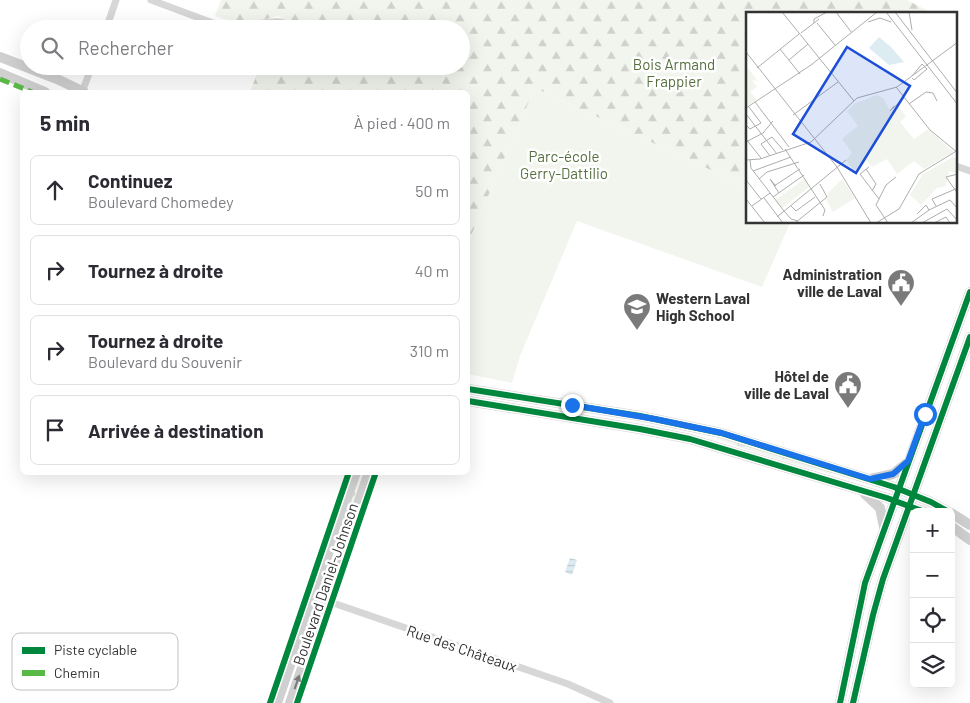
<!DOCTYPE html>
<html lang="fr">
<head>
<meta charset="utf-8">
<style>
	body { margin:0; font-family:Barlow,sans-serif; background:#f2f2f3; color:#2b2b33 }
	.controls { position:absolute; right:15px; bottom:15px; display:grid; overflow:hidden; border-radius:8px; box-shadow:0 5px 20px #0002 }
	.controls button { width:45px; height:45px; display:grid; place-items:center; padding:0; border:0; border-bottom:1px solid #e1e1e2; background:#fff; color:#2b2b33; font:25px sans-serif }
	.stop { position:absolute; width:15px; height:15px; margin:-11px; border:4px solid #1a73e8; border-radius:50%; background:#fff }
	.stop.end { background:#1a73e8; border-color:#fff; box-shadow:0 1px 5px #0008 }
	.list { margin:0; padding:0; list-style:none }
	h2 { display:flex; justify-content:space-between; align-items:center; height:65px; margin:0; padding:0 20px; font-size:21px }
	h2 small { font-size:16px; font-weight:400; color:#7c7c81 }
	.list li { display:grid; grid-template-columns:32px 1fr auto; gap:15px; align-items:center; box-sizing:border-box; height:70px; margin:0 10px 10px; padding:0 10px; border:1px solid #e1e1e2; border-radius:8px }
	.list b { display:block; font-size:19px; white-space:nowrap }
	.list p { margin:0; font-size:16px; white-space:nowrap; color:#7c7c81 }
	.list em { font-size:16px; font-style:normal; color:#7c7c81 }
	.icon { flex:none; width:28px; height:28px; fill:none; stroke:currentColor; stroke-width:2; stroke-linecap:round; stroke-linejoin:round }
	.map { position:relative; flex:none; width:970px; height:703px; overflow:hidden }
	.search { position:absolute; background:#fff; box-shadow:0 5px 20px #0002; left:20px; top:20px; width:450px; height:55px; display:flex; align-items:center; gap:12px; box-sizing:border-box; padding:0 18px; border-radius:28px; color:#7c7c81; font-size:19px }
	.panel { position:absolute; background:#fff; box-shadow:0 5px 20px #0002; left:20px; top:90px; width:450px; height:385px; border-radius:8px }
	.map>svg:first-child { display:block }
	.grass { fill:url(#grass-tufts) }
	.forest { fill:url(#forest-firs) }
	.green { fill:#f1f5ed }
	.water { fill:url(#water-rules) }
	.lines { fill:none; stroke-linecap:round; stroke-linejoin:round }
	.street { stroke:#d7d7d7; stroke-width:7 }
	.secondary { stroke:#d0d0d0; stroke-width:10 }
	.quiet { stroke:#58b947; stroke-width:5; stroke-dasharray:10 5; stroke-linecap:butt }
	.cycleway-casing { stroke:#fff; stroke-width:9 }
	.cycleway { stroke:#00873e; stroke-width:6 }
	.oneway { fill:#7a7a7a }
	.route { stroke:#1a73e8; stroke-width:6 }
	.labels { text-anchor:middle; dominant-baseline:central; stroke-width:5; stroke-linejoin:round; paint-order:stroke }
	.park-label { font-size:15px; fill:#56703f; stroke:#fff }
	.poi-label { font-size:15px; font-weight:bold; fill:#333; stroke:#fff; text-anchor:end }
	.street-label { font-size:15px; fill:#333; stroke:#fff }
	.inset-road { fill:none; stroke:#adadad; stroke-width:1 }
	.view { fill:#1d4ed8; fill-opacity:0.15; stroke:#1d4ed8; stroke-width:2.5 }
	.inset-edge { fill:none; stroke:#333; stroke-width:2.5 }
	.key { fill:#fff; stroke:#c2c2c2; stroke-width:1 }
	.key-label { font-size:14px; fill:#333 }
</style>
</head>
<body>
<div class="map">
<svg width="970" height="703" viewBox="0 0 970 703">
	<defs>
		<pattern id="grass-tufts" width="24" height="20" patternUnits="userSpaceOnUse" patternTransform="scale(1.25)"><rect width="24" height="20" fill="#f1f5ed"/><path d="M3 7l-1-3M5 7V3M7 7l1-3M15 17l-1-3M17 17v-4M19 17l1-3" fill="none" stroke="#cfd2cc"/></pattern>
		<pattern id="forest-firs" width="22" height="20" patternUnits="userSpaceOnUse" patternTransform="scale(1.25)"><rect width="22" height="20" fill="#f1f5ed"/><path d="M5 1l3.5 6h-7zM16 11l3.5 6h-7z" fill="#cfd2cc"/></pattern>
		<pattern id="water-rules" width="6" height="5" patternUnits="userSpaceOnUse" patternTransform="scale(1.25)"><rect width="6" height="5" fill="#ddebf3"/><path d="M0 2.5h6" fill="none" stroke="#becad1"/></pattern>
	</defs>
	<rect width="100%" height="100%" fill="#fff"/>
	<path class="grass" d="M720,438L832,472L831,474C793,464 756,454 720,440Z
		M360,473H365L335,557L342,527Z"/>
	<path class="forest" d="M221,0H907L934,14H748L747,187L535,88L468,243V92H250L260,66H461V29H298L297,25L278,16L242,25L215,16Z"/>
	<path class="green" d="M535,88L747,187L748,222L790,223L762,287L577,221L520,356L512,383L468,374V243Z"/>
	<path class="water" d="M570,558L577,560L572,575L565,572Z"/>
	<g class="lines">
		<path class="street" d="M151,0L229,29
			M106,29L116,0
			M243,29C250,24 272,21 281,22C286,23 289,25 292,29
			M82,92L92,66
			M956,166L970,171
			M313,596L568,684L610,703"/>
		<path class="secondary" d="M0,57L57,79L84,92
			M0,73L45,92
			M468,389L640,416L721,433L894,487L931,502L949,512
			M468,401L640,429L690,439L887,498L925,512
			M871,479L893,474L907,463
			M865,494L880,508L884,527
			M951,513L970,525
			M951,526L970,540
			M277,703L356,472
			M290,703L369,472
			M840,703L865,583L970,292
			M853,703L873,615L883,579L970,337"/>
		<path class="quiet" d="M0,79L32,92"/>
		<defs>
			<path id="cycleway" d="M468,389L640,416L721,433L894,487L931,502L949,512
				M468,401L640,429L690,439L887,498L925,512
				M270,703L349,472
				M297,703L376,472
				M840,703L865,583L970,292
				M853,703L873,615L883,579L970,337"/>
		</defs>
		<use href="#cycleway" class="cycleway-casing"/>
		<use href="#cycleway" class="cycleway"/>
	</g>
	<defs><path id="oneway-solid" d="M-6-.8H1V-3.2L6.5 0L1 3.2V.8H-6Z" transform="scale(1.25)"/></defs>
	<use class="oneway" href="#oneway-solid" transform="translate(297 682) rotate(-71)"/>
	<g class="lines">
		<path class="route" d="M572,405L655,419L722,433L870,479L893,474L908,461L925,414"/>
	</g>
	<defs>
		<symbol id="civic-pin" viewBox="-11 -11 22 30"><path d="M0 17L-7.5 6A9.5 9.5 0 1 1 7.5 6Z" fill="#7a7a7a" stroke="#fff"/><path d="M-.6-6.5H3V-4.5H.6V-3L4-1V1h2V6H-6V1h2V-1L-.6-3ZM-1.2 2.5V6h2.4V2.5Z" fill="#fff"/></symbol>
		<symbol id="school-pin" viewBox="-11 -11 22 30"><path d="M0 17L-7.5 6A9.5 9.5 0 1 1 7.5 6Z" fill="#7a7a7a" stroke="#fff"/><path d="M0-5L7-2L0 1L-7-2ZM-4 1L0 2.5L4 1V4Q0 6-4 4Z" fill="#fff"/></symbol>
	</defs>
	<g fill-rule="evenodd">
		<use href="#civic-pin" x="885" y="267" width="32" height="43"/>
		<use href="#school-pin" x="621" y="291" width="32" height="43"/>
		<use href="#civic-pin" x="832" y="369" width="32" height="43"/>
	</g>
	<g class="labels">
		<g class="park-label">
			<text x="674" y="64">Bois Armand<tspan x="674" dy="17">Frappier</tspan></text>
			<text x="564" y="156">Parc-école<tspan x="564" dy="17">Gerry-Dattilio</tspan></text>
		</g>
		<g class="poi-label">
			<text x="882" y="274">Administration<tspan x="882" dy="17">ville de Laval</tspan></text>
			<text x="656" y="298" text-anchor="start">Western Laval<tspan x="656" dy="17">High School</tspan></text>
			<text x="829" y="376">Hôtel de<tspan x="829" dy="17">ville de Laval</tspan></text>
		</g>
		<g class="street-label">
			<text transform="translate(325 584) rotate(-71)">Boulevard Daniel-Johnson</text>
			<text transform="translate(462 648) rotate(19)">Rue des Châteaux</text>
		</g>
	</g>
	<g transform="translate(746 12)">
		<rect width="211" height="211" fill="#fff"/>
		<path d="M96,167L109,186L87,200L81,189L82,181Z" fill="#f1f5ed"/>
		<path d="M0,54L12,69L6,68L11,75L4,80L11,88L0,94ZM131,83L137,86L145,100L151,93L160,104L154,110L168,127L182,117L207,140L178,157L168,149L151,162L141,147L126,155L121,148L108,159L100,148L106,141L101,134L126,118L108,92ZM207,145L211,147V161L203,159L200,174L191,176L175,193L164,183L177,162Z" fill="#f1f5ed"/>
		<path d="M108,92L126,118L101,134L96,127L112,114L101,99ZM60,166L63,175L36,196L29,188Z" fill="#f1f5ed"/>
		<path d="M133,25L145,35L158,50L143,53L123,36Z" fill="#ddebf3"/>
		<path class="inset-road" d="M36,0L108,89M90,0L106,21M140,0L212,93M149,0L212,82M163,0L166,18M73,7L68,11V7L81,0M122,10L134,6L145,10M71,11L89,33M55,21L68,11M34,37L54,62M0,40L91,155L125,211M43,48L62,32M11,56L53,22M166,66L168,68L181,57L176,52L166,64M150,75L184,118L212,141M9,90L43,135M163,92L180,80L187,81L191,89M148,94L144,99L158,86M0,96L65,53L131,0M0,102L31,142M47,103L92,70M0,113L4,117L15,111L3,95M0,127L15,146M0,130L17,121L27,109M39,137L79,198L77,204M24,144L15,132L26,125L37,138M0,148L14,147L65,130L111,86L151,75L212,30M4,148L5,156L38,199L45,207L52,209M123,155L114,162L133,187M120,157L130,172L126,179M7,159L45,145M212,162L200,165L212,182M13,167L21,160L53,150M0,168L15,187M28,174L54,157M30,174L24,167L33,181M27,185L58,163M18,186L37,211M0,187L19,211M6,194L24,181M45,194L50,199L69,185M190,194L186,187L212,176M171,202L180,193L183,198M31,205L100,148M49,211L81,185L74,172M130,211L153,197L173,162L212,138M142,211L130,193L140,173L150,165M165,211L183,198L204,188L212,197M176,211L201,197L212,209M188,211L200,205L204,211"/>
		<path class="view" d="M101,35L164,74L110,161L47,122Z"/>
		<rect width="211" height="211" class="inset-edge"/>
	</g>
	<rect x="12" y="633" width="166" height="57" rx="8" class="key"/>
	<rect x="22" y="647" width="23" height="7" fill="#00873e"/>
	<rect x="22" y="670" width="23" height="6" fill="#58b947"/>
	<g class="key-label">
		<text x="54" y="655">Piste cyclable</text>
		<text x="54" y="678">Chemin</text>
	</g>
</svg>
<div class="controls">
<button>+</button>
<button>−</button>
<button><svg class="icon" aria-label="locate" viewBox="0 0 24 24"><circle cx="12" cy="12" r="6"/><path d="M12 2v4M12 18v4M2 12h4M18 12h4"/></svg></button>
<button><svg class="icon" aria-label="layers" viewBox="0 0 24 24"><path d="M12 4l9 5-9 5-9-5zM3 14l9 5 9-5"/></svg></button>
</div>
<div class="stop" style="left:925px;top:414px"></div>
<div class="stop end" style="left:572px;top:405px"></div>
<div class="search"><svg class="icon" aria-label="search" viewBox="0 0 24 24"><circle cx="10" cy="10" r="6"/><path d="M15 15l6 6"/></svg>Rechercher</div>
<section class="panel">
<h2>5 min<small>À pied · 400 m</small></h2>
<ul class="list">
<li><svg class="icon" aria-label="ahead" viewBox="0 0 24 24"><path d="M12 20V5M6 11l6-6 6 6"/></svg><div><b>Continuez</b><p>Boulevard Chomedey</p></div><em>50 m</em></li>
<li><svg class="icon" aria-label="right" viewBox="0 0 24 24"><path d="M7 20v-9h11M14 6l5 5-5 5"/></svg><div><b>Tournez à droite</b></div><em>40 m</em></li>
<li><svg class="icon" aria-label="right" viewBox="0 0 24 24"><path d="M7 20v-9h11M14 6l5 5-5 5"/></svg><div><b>Tournez à droite</b><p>Boulevard du Souvenir</p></div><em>310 m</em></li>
<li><svg class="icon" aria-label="arrive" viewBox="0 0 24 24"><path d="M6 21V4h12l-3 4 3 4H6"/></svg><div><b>Arrivée à destination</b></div></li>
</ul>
</section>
</div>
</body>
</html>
